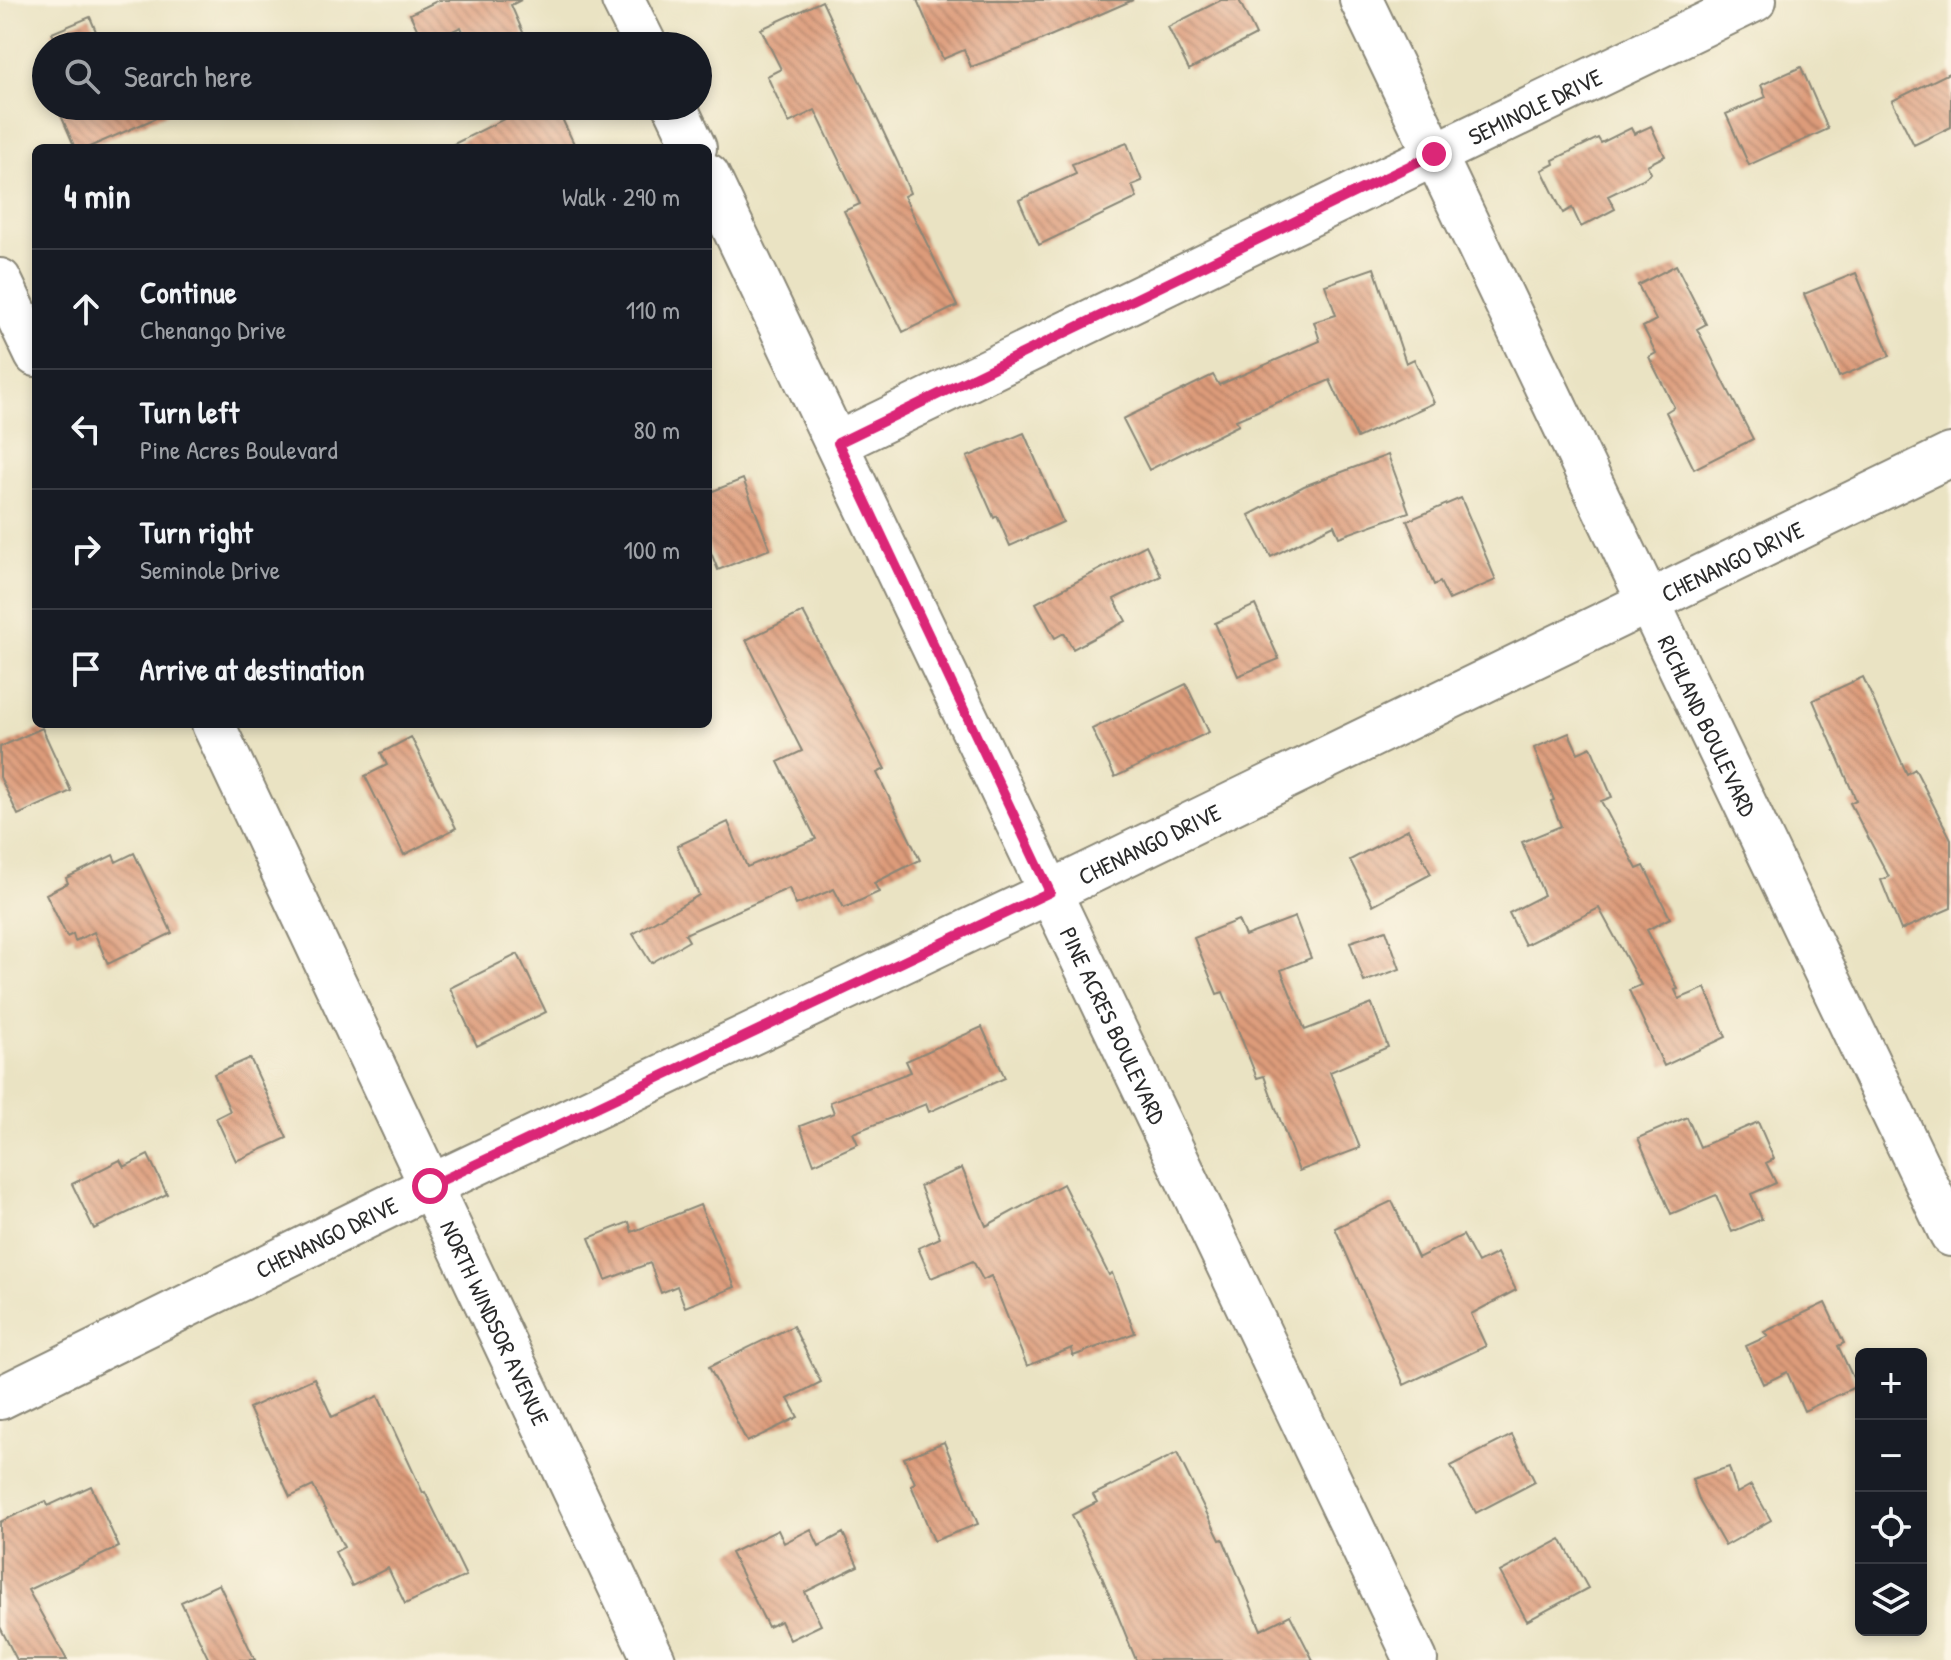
<!DOCTYPE html>
<html lang="en">
<head>
<meta charset="utf-8">
<style>
	body { margin:0; font-family:"Patrick Hand",sans-serif; background:#20242c; color:#f1f3f6 }
	.controls { position:absolute; right:24px; bottom:24px; display:grid; overflow:hidden; border-radius:12px; box-shadow:0 4px 12px #0003 }
	.controls button { width:72px; height:72px; display:grid; place-items:center; padding:0; border:0; border-bottom:2px solid #363941; background:#171b24; color:#f1f3f6; font:40px sans-serif }
	.stop { position:absolute; width:24px; height:24px; margin:-18px; border:6px solid #db2777; border-radius:50%; background:#fff }
	.stop.end { background:#db2777; border-color:#fff; box-shadow:0 2px 8px #0008 }
	.list { margin:0; padding:0; list-style:none }
	h2 { display:flex; justify-content:space-between; align-items:center; height:104px; margin:0; padding:0 32px; font-size:34px }
	h2 small { font-size:26px; font-weight:400; color:#9ea1a6 }
	.list li { display:grid; grid-template-columns:52px 1fr auto; gap:24px; align-items:center; box-sizing:border-box; height:120px; padding:0 32px; border-top:2px solid #363941 }
	.list b { display:block; font-size:30px; white-space:nowrap }
	.list p { margin:0; font-size:26px; white-space:nowrap; color:#9ea1a6 }
	.list em { font-size:26px; font-style:normal; color:#9ea1a6 }
	.icon { flex:none; width:44px; height:44px; fill:none; stroke:currentColor; stroke-width:2; stroke-linecap:round; stroke-linejoin:round }
	.map { position:relative; flex:none; width:1951px; height:1660px; overflow:hidden }
	.search { position:absolute; background:#171b24; box-shadow:0 4px 12px #0003; left:32px; top:32px; width:680px; height:88px; display:flex; align-items:center; gap:20px; box-sizing:border-box; padding:0 28px; border-radius:44px; color:#9ea1a6; font-size:30px }
	.panel { position:absolute; background:#171b24; box-shadow:0 4px 12px #0003; left:32px; top:144px; width:680px; height:584px; border-radius:12px }
	.map>svg:first-child { display:block }
	.building { fill:url(#building-back-hatch) }
	.lines { fill:none; stroke-linecap:round; stroke-linejoin:round }
	.street-casing { stroke:#8a8777; stroke-width:46 }
	.street { stroke:#fff; stroke-width:42 }
	.route { stroke:#db2777; stroke-width:10 }
	.labels { text-anchor:middle; dominant-baseline:central; stroke-width:6; stroke-linejoin:round; paint-order:stroke }
	.street-label { font-size:24px; fill:#2b2b2b; stroke:#fcf5e5 }
</style>
</head>
<body>
<div class="map">
<svg width="1951" height="1660" viewBox="0 0 1951 1660">
	<defs>
		<pattern id="building-back-hatch" width="6" height="6" patternUnits="userSpaceOnUse" patternTransform="scale(2)"><rect width="6" height="6" fill="#dd9b7a"/><path d="M-1 5l2 2M0 0l6 6M5-1l2 2" fill="none" stroke="#b37f64"/></pattern>
	</defs>
	<rect width="100%" height="100%" fill="#fcf5e5"/>
	<filter id="ink" filterUnits="userSpaceOnUse"><feTurbulence type="fractalNoise" baseFrequency=".0125" numOctaves="2"/><feDisplacementMap in="SourceGraphic" scale="16" xChannelSelector="R" yChannelSelector="G"/><feConvolveMatrix kernelMatrix="1 2 1 2 8 2 1 2 1" color-interpolation-filters="sRGB"/></filter>
	<filter id="wash" filterUnits="userSpaceOnUse"><feTurbulence type="fractalNoise" baseFrequency=".006" numOctaves="4" result="noise"/><feDisplacementMap in="SourceGraphic" scale="32" xChannelSelector="R" yChannelSelector="G"/><feGaussianBlur stdDeviation="1.8" result="paint"/><feColorMatrix in="noise" values="0 0 0 0 0 0 0 0 0 0 0 0 0 0 0 0 0 1.4 0 .05"/><feComposite in="paint" operator="in"/></filter>
	<g filter="url(#wash)">
		<rect width="100%" height="100%" fill="#eae3c3"/>
		<g id="blocks">
			<path class="building" d="M439,0H521L511,5L529,46H469L461,27L424,44L410,14Z
				M917,0H1133L1020,49L971,67L964,50L943,59Z
				M1221,0H1239L1256,35L1189,70L1168,27Z
				M822,1L898,163L910,193L904,196L957,306L903,332L844,211L860,204L815,110L789,123L767,76L781,69L761,29Z
				M90,17L102,46H58L52,33Z
				M1801,67L1828,129L1749,165L1726,114L1766,97L1761,85Z
				M1951,72V127L1914,145L1892,101Z
				M57,106H184L87,148H75Z
				M530,106H556L576,148H446Z
				M1651,126L1665,156L1647,165L1651,173L1643,179L1608,196L1615,209L1581,227L1572,208L1563,213L1542,170L1554,164L1553,160L1598,138L1601,143L1631,128L1634,134Z
				M1127,143L1142,181L1132,185L1137,198L1039,245L1019,200L1076,174L1072,164Z
				M1676,265L1706,324L1697,329L1753,439L1694,469L1666,412L1674,407L1649,357L1656,353L1643,327L1656,320L1638,285Z
				M1374,268L1406,363L1414,359L1434,403L1357,438L1330,380L1236,420L1239,425L1149,470L1123,419L1213,375L1219,385L1320,341L1314,322L1336,315L1325,285Z
				M1856,273L1890,356L1839,377L1804,294Z
				M1024,433L1063,522L1010,546L997,516L994,518L967,457Z
				M1388,455L1409,512L1339,537L1334,525L1271,557L1249,515L1304,486Z
				M743,479L770,549L718,570L708,545V493Z
				M1461,498L1496,580L1449,600L1440,582L1434,585L1407,521Z
				M1146,545L1161,576L1114,599L1126,621L1073,649L1064,633L1055,638L1036,603Z
				M1255,605L1279,659L1238,676L1215,623Z
				M803,612L885,769L877,773L920,860L874,883L879,892L844,908L834,889L796,905L789,888L685,934L689,941L651,963L633,934L699,895L677,846L728,822L747,867L816,839L778,762L802,751L746,640Z
				M1863,677L1907,774L1915,769L1951,839V908L1901,930L1881,880L1889,877L1850,803L1856,800L1813,700Z
				M1186,684L1209,732L1115,777L1092,729Z
				M42,728L71,791L18,815L0,777V747Z
				M1569,733L1578,753L1591,747L1612,797L1601,801L1637,869L1644,866L1670,918L1647,930L1678,989L1675,990L1679,999L1705,988L1726,1037L1664,1066L1629,990L1641,985L1599,908L1525,945L1509,913L1544,895L1522,842L1561,826L1551,801L1554,800L1534,748Z
				M411,737L456,828L404,855L365,776L387,765L381,753Z
				M1408,829L1431,874L1373,905L1350,860Z
				M134,853L172,933L108,964L94,932L75,941L73,934L67,937L46,894L68,883L66,878L113,855L116,862Z
				M1295,917L1311,958L1281,970L1305,1030L1372,1004L1388,1047L1330,1072L1360,1148L1299,1171L1264,1076L1257,1078L1223,992L1217,994L1194,938L1238,920L1245,936Z
				M1386,930L1400,969L1364,982L1350,942Z
				M518,954L546,1012L477,1046L450,988Z
				M982,1027L1005,1078L929,1112L926,1104L853,1133L858,1144L814,1164L800,1126L834,1113L830,1102L911,1072L906,1061Z
				M250,1058L287,1138L236,1161L216,1118L230,1111L214,1074Z
				M1687,1117L1700,1147L1758,1122L1774,1159L1766,1163L1776,1183L1751,1194L1762,1219L1732,1232L1716,1195L1671,1214L1638,1138Z
				M148,1155L167,1194L94,1229L72,1184L120,1160L124,1167Z
				M962,1168L986,1226L1063,1184L1109,1275L1112,1273L1135,1333L1073,1356L1072,1348L1027,1366L991,1276L983,1280L973,1261L931,1278L918,1248L940,1238L920,1186Z
				M1392,1201L1418,1258L1463,1235L1478,1263L1497,1253L1516,1290L1471,1314L1486,1346L1404,1385L1335,1228Z
				M700,1205L735,1287L685,1307L677,1286L661,1293L650,1263L606,1280L589,1238L629,1222L632,1232Z
				M1825,1303L1844,1343L1838,1346L1857,1386L1804,1411L1787,1372L1763,1384L1746,1346L1768,1336L1764,1332Z
				M793,1326L821,1382L788,1399L798,1417L747,1442L709,1367Z
				M314,1378L332,1417L378,1396L423,1493L425,1492L466,1576L405,1604L388,1568L352,1586L335,1552L344,1547L313,1486L290,1497L249,1408Z
				M1512,1435L1535,1482L1476,1513L1451,1466Z
				M944,1442L978,1524L934,1541L911,1485L915,1483L904,1458Z
				M1177,1453L1220,1540L1223,1539L1261,1630L1290,1615L1313,1660H1136L1100,1572L1072,1515L1097,1502L1093,1495Z
				M1729,1467L1737,1493L1751,1485L1771,1520L1725,1546L1700,1502L1692,1479Z
				M91,1486L119,1547L28,1590L67,1660H17L0,1627V1522L46,1501L48,1506Z
				M811,1529L819,1546L843,1533L858,1566L805,1592L821,1625L790,1640L781,1621L768,1627L731,1553L778,1530L784,1543Z
				M1561,1539L1588,1588L1527,1621L1500,1572Z
				M219,1584L255,1660H209L181,1602Z"/>
		</g>
	</g>
	<g filter="url(#ink)">
		<use href="#blocks" fill-opacity="0" stroke="#8a8777" stroke-width="2"/>
		<g class="lines">
			<defs>
				<g id="street">
					<path d="M623,0L646,46"/>
					<path id="s1" d="M1361,0L1951,1235"/>
					<path d="M675,106L695,148"/>
					<path id="s2" d="M708,175L1416,1660"/>
					<path d="M0,280L36,355"/>
					<path id="s3" d="M838,443L1755,0"/>
					<path id="s4" d="M213,724L654,1660"/>
					<path id="s5" d="M0,1398L430,1186L1050,892L1951,455"/>
				</g>
			</defs>
			<use href="#street" class="street-casing"/>
			<use href="#street" class="street"/>
		</g>
	</g>
	<g class="lines" filter="url(#ink)">
		<path class="route" d="M430,1186L1050,892L838,443L1434,154"/>
	</g>
	<g class="labels">
		<g class="street-label">
			<text stroke="none"><textPath href="#s3" startOffset="774">SEMINOLE DRIVE</textPath></text>
			<text stroke="none"><textPath href="#s5" startOffset="1924">CHENANGO DRIVE</textPath></text>
			<text stroke="none"><textPath href="#s1" startOffset="804">RICHLAND BOULEVARD</textPath></text>
			<text stroke="none"><textPath href="#s5" startOffset="1276">CHENANGO DRIVE</textPath></text>
			<text stroke="none"><textPath href="#s2" startOffset="942">PINE ACRES BOULEVARD</textPath></text>
			<text stroke="none"><textPath href="#s5" startOffset="364">CHENANGO DRIVE</textPath></text>
			<text stroke="none"><textPath href="#s4" startOffset="662">NORTH WINDSOR AVENUE</textPath></text>
		</g>
	</g>
</svg>
<div class="controls">
<button>+</button>
<button>−</button>
<button><svg class="icon" aria-label="locate" viewBox="0 0 24 24"><circle cx="12" cy="12" r="6"/><path d="M12 2v4M12 18v4M2 12h4M18 12h4"/></svg></button>
<button><svg class="icon" aria-label="layers" viewBox="0 0 24 24"><path d="M12 4l9 5-9 5-9-5zM3 14l9 5 9-5"/></svg></button>
</div>
<div class="stop" style="left:430px;top:1186px"></div>
<div class="stop end" style="left:1434px;top:154px"></div>
<div class="search"><svg class="icon" aria-label="search" viewBox="0 0 24 24"><circle cx="10" cy="10" r="6"/><path d="M15 15l6 6"/></svg>Search here</div>
<section class="panel">
<h2>4 min<small>Walk · 290 m</small></h2>
<ul class="list">
<li><svg class="icon" aria-label="ahead" viewBox="0 0 24 24"><path d="M12 20V5M6 11l6-6 6 6"/></svg><div><b>Continue</b><p>Chenango Drive</p></div><em>110 m</em></li>
<li><svg class="icon" aria-label="left" viewBox="0 0 24 24"><path d="M17 20v-9H6M10 6l-5 5 5 5"/></svg><div><b>Turn left</b><p>Pine Acres Boulevard</p></div><em>80 m</em></li>
<li><svg class="icon" aria-label="right" viewBox="0 0 24 24"><path d="M7 20v-9h11M14 6l5 5-5 5"/></svg><div><b>Turn right</b><p>Seminole Drive</p></div><em>100 m</em></li>
<li><svg class="icon" aria-label="arrive" viewBox="0 0 24 24"><path d="M6 21V4h12l-3 4 3 4H6"/></svg><div><b>Arrive at destination</b></div></li>
</ul>
</section>
</div>
</body>
</html>
